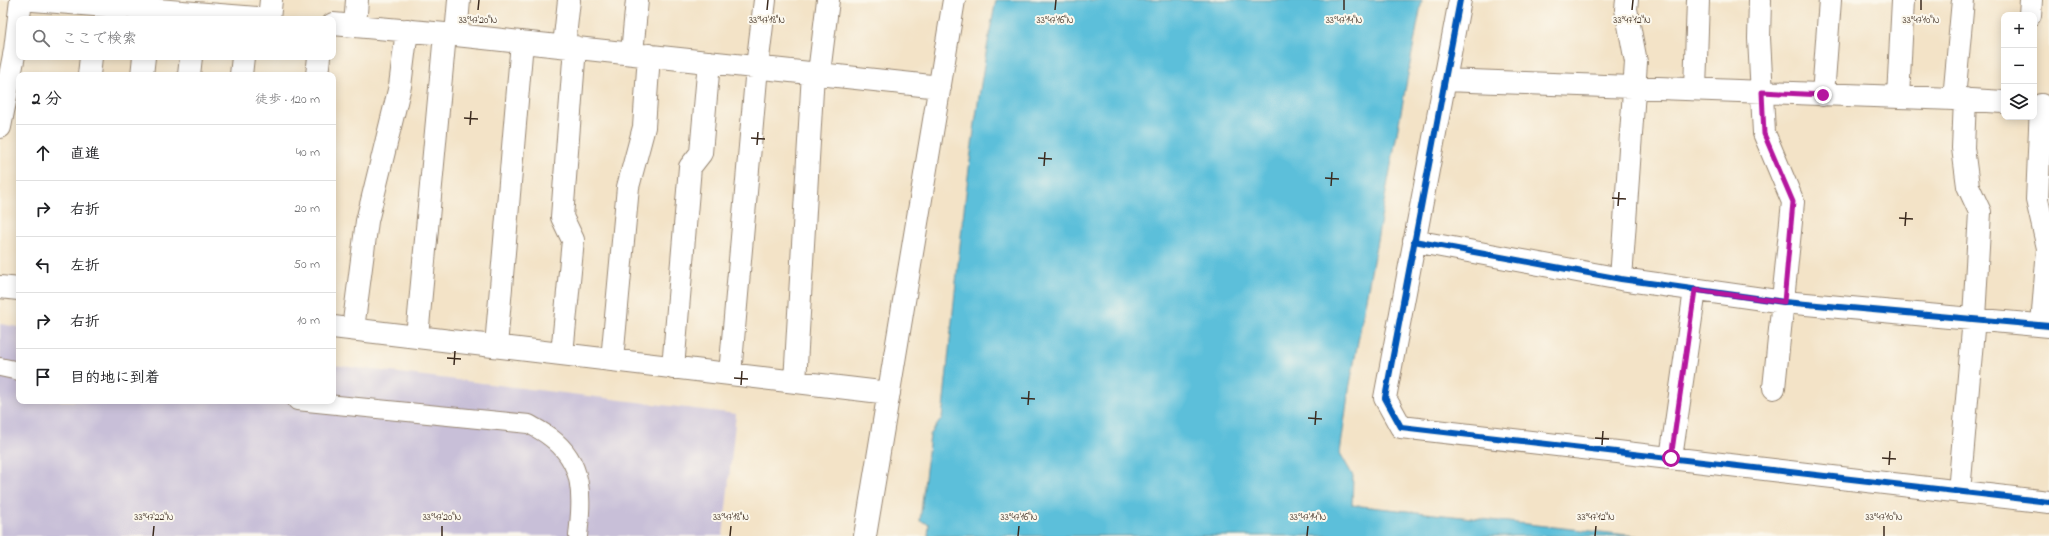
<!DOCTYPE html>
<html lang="ja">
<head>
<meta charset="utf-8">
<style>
	body { margin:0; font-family:"Indie Flower","Klee One",sans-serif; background:#f2f2f2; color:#202124 }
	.controls { position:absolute; right:12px; top:12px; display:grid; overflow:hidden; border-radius:8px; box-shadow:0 2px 10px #0003 }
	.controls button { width:36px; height:36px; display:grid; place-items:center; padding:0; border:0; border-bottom:1px solid #e0e0e0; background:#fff; color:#202124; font:20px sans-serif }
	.stop { position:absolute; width:12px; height:12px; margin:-9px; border:3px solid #b5179e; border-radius:50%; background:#fff }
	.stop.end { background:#b5179e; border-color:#fff; box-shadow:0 1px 4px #0008 }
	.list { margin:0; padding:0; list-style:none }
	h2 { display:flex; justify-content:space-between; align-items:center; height:52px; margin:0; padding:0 16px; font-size:17px }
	h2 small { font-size:13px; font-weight:400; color:#757577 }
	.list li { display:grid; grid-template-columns:26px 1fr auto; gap:12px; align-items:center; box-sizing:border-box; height:56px; padding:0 16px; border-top:1px solid #e0e0e0 }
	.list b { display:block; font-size:15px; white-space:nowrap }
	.list em { font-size:13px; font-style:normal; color:#757577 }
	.icon { flex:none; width:22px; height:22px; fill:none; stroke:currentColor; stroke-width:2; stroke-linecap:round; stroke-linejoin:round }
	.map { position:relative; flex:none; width:2049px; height:536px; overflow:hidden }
	.search { position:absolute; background:#fff; box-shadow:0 2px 10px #0003; left:16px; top:16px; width:320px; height:44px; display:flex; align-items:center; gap:10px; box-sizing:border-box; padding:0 14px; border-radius:8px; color:#757577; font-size:15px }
	.panel { position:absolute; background:#fff; box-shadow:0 2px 10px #0003; left:16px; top:72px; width:320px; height:332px; border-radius:8px }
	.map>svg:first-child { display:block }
	.industrial { fill:#c8bfd8 }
	.water { fill:#5cbfda; stroke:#4c747c }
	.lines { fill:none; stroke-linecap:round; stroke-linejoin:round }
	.service-casing { stroke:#978672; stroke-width:20 }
	.minor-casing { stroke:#978672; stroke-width:24 }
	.service { stroke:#fff; stroke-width:18 }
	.minor { stroke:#fff; stroke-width:22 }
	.cycleway-casing { stroke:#fbf7ec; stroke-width:8 }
	.cycleway { stroke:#0057b8; stroke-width:6 }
	.route { stroke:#b5179e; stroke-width:5 }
	.ticks { fill:none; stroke:#3b2a1e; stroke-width:1.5 }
	.ticks-label { font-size:10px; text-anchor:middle; fill:#3b2a1e; stroke:#fbf7ec; stroke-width:4; stroke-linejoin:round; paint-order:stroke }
</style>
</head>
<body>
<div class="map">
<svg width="2049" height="536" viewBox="0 0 2049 536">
	<rect width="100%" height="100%" fill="#fbf7ec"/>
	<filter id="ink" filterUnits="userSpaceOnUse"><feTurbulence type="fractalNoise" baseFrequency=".025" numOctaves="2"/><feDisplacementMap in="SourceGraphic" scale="8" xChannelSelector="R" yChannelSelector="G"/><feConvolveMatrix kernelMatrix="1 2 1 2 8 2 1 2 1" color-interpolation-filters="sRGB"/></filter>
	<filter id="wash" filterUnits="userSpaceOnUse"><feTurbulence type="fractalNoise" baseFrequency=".012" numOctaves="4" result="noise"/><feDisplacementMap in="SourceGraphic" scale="16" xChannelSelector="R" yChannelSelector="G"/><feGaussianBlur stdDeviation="0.9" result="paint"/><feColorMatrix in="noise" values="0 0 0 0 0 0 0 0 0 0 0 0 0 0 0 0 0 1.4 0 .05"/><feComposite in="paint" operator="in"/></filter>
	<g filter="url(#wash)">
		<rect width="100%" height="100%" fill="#f3e3c7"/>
		<path class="industrial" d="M0,324L19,327V401H333V365L736,414L723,536H0Z"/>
		<path class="water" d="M996,0H1422L1348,395L1340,453L1353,476L1352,505L1637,536H928L929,524L920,521L930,435L942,418C957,278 968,138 996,0Z"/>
	</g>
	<g filter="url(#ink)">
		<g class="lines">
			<defs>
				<path id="service" d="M0,367L19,371
					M297,401L529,424C536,428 544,432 550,437C585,463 582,497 578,536"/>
				<path id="minor" d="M33,0L269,19
					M1460,0L1385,398L1401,427L2049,502
					M1760,0L1759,38L1764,133L1793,202L1774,388
					M2030,15L2031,0
					M269,19L271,0
					M333,24L456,35L940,87
					M355,26L357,0
					M456,35L459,0
					M564,46L569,0
					M632,53L637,0
					M819,73L828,0
					M89,75L91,57
					M142,75L144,57
					M189,75L191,57
					M241,75L243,57
					M317,75L319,57
					M1444,80L1954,99L2004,102
					M1695,89L1698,0
					M1823,95L1830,0
					M1898,97L1903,0
					M1954,99L1963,0
					M2041,105L2037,200L2048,248L2042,325
					M0,127L15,50L21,0
					M1414,241L1621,279L1784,302L2049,326
					M1621,279L1636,62L1626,9L1627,0
					M0,287L19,289
					M333,327L889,393
					M353,329L367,221L400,86L407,30
					M417,337L445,34
					M496,346L522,42
					M562,354L573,240L562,217L575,47
					M612,360L628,187L644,127L649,55
					M673,368L690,167L701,153L709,62
					M730,374L757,67L765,0
					M795,382L813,73
					M1671,458L1695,290
					M1959,492L1974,318L1980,212L1968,186L1963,148L1965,99
					M865,536L954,0"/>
			</defs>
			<use href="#service" class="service-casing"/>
			<use href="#minor" class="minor-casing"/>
			<use href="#service" class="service"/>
			<use href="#minor" class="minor"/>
			<defs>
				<path id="cycleway" d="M1460,0L1385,398L1401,427L2049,502
					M1414,241L1621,279L1784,302L2049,326"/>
			</defs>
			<use href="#cycleway" class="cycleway-casing"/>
			<use href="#cycleway" class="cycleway"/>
		</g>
	</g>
	<g class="lines" filter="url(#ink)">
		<path class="route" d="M1671,458L1695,290L1784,302L1793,202L1764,134L1762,92L1823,95"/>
	</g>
	<path class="ticks" d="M478,10L479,0M767,10L768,0M1055,10L1056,0M1344,10V0M1632,10L1633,0M1921,10V0M464,118L478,119M470,125L471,111M751,138L765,139M757,145L758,132M1038,158L1052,159M1044,166L1045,152M1325,178L1339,179M1331,186L1332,172M1612,198L1626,199M1618,206L1619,192M1899,218L1913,219M1905,226L1906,212M447,358L461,359M454,365L455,351M734,378L748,379M741,385L742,371M1021,398L1035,399M1028,405L1029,391M1308,418L1322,419M1315,425L1316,411M1595,438L1609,439M1602,445L1603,431M1882,458L1896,459M1889,465L1890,451M153,536L154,526M442,536V526M730,536L731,526M1018,536L1019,526M1307,536L1308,526M1595,536L1596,526M1884,536V526"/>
	<g class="ticks-label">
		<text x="767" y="23">33°47'18"N</text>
		<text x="1632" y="23">33°47'12"N</text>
		<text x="478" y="23">33°47'20"N</text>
		<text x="1055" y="23">33°47'16"N</text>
		<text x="1344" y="23">33°47'14"N</text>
		<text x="1921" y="23">33°47'10"N</text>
		<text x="154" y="520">33°47'22"N</text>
		<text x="442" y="520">33°47'20"N</text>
		<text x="731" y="520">33°47'18"N</text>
		<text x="1019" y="520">33°47'16"N</text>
		<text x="1308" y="520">33°47'14"N</text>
		<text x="1596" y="520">33°47'12"N</text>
		<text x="1884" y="520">33°47'10"N</text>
	</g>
</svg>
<div class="controls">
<button>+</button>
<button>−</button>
<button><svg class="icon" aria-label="layers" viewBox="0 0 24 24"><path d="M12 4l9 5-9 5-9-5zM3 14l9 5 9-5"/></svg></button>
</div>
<div class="stop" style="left:1671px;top:458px"></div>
<div class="stop end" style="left:1823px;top:95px"></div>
<div class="search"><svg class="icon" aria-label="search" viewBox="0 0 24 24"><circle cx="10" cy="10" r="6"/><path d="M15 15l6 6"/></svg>ここで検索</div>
<section class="panel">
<h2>2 分<small>徒歩 · 120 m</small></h2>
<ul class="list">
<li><svg class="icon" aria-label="ahead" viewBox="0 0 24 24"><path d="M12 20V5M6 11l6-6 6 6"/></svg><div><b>直進</b></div><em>40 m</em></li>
<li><svg class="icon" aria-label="right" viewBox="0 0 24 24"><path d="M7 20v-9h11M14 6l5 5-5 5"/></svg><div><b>右折</b></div><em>20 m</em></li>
<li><svg class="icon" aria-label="left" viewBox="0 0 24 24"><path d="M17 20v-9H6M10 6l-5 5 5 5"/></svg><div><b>左折</b></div><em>50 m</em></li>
<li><svg class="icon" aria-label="right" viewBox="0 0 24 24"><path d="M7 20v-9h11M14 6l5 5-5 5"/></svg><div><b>右折</b></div><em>10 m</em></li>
<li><svg class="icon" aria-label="arrive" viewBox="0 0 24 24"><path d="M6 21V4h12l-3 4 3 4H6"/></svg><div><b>目的地に到着</b></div></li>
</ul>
</section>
</div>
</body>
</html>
